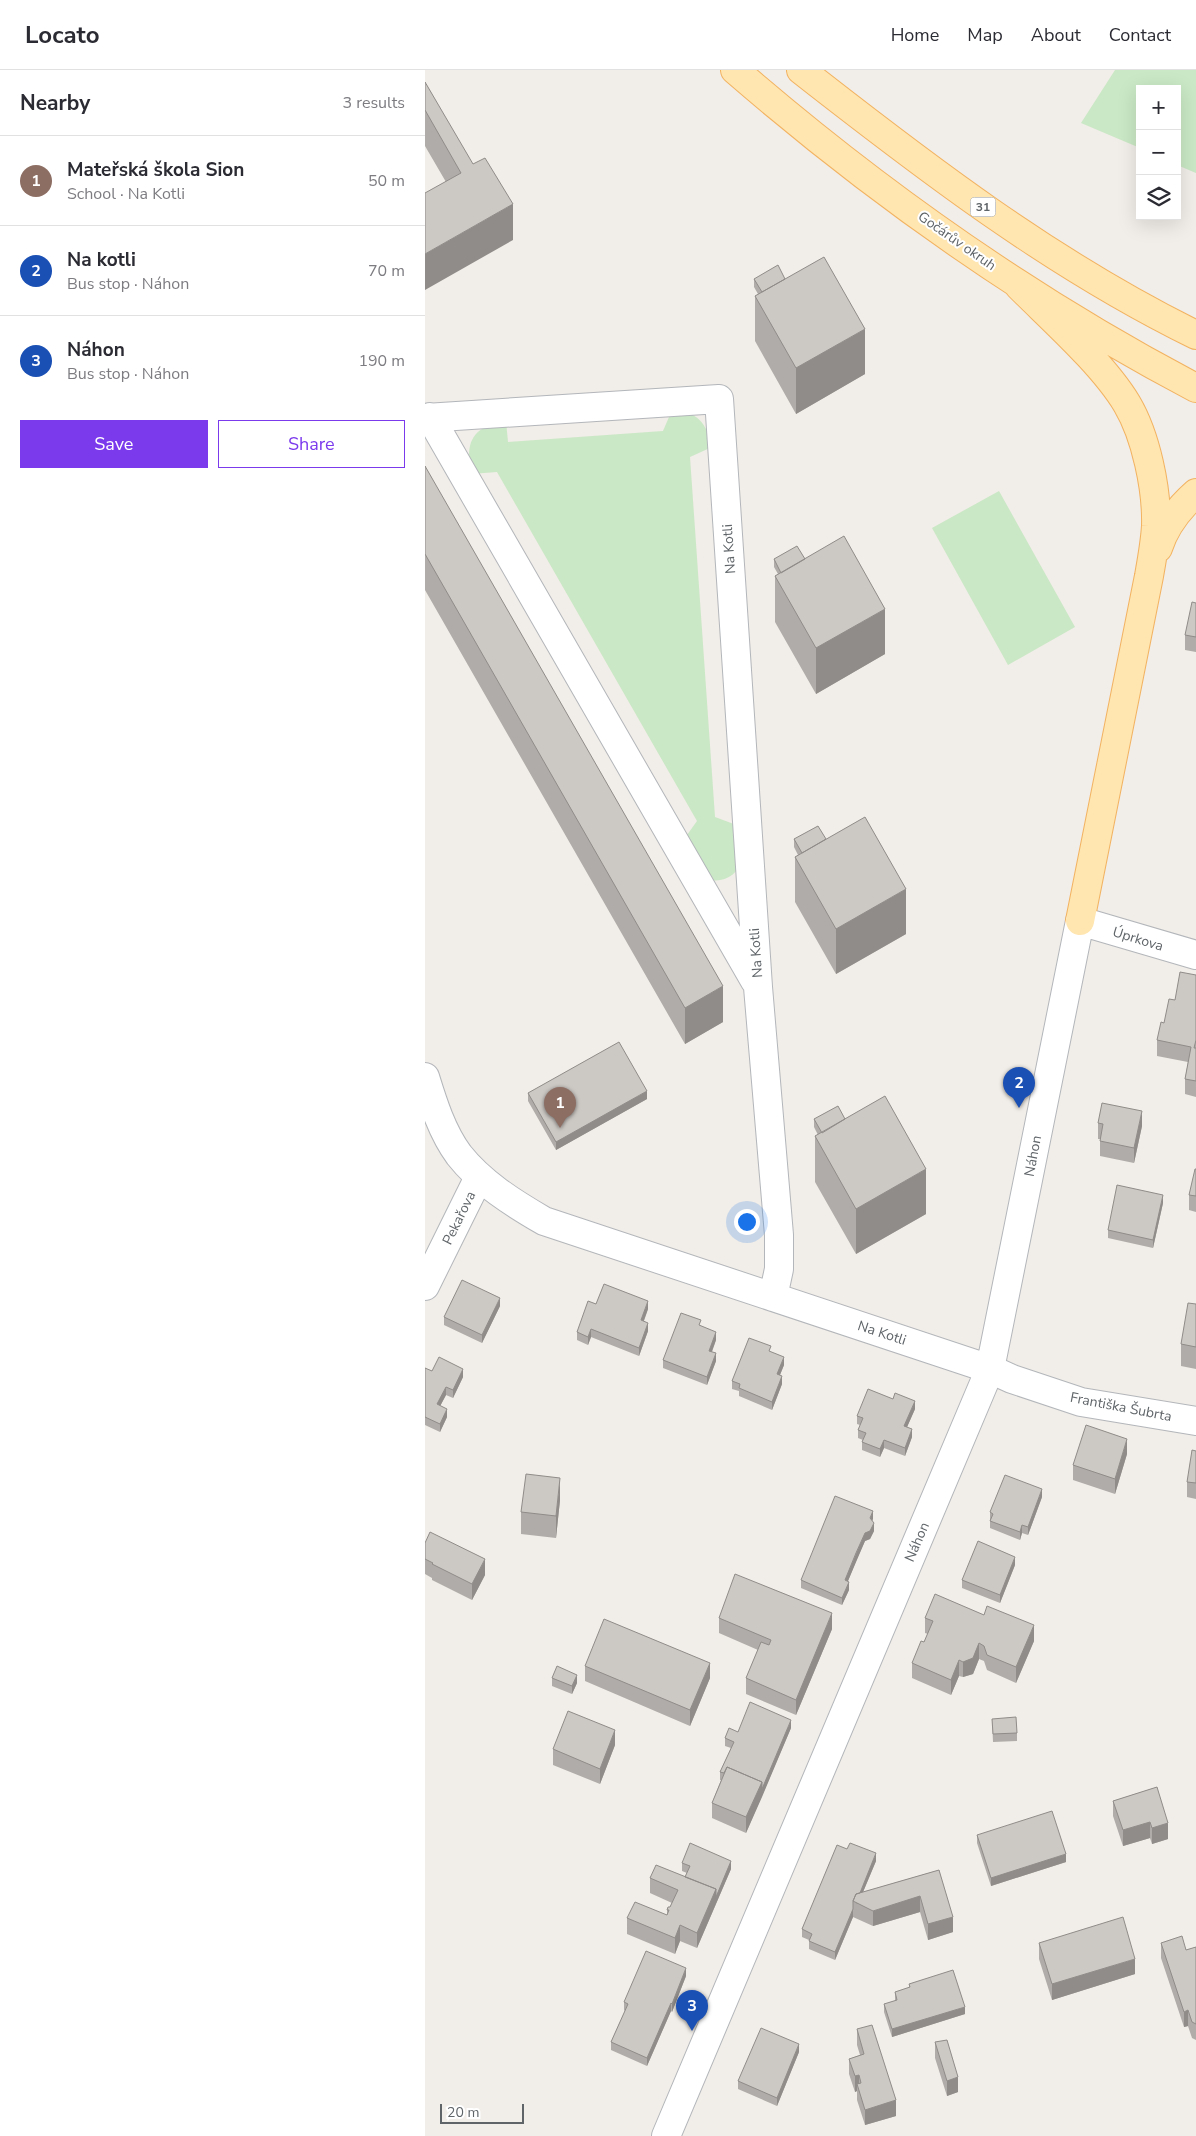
<!DOCTYPE html>
<html lang="en">
<head>
<meta charset="utf-8">
<style>
	body { margin:0; font-family:"Nunito Sans",sans-serif; background:#f2f2f3; color:#2b2b33 }
	.controls { position:absolute; right:15px; top:15px; display:grid; overflow:hidden; border-radius:0px; box-shadow:0 5px 20px #0002 }
	.controls button { width:45px; height:45px; display:grid; place-items:center; padding:0; border:0; border-bottom:1px solid #e1e1e2; background:#fff; color:#2b2b33; font:25px sans-serif }
	.scale { position:absolute; left:15px; bottom:12px; width:84px; box-sizing:border-box; padding-left:5px; border:2px solid #5f6468; border-top:0; font-size:14px; line-height:18px; white-space:nowrap; color:#5f6468; -webkit-text-stroke:4px #fff; paint-order:stroke }
	.you { position:absolute; left:321px; top:1151px; width:18px; height:18px; margin:-12px; border:4px solid #fff; border-radius:50%; background:#1a73e8; box-shadow:0 0 0 8px #1a73e833 }
	.badge { display:grid; place-items:center; width:32px; height:32px; border-radius:50%; background:#7c3aed; color:#fff; font-size:16px; font-weight:700 }
	.pin { position:absolute; translate:-50% -41px; filter:drop-shadow(0 1px 2px #0008) }
	.pin::after { content:''; position:absolute; top:26px; width:18px; height:15px; background:inherit; clip-path:polygon(0 0,100% 0,50% 100%) }
	.list { margin:0; padding:0; list-style:none }
	h2 { display:flex; justify-content:space-between; align-items:center; height:65px; margin:0; padding:0 20px; font-size:21px }
	h2 small { font-size:16px; font-weight:400; color:#7c7c81 }
	.list li { display:grid; grid-template-columns:32px 1fr auto; gap:15px; align-items:center; box-sizing:border-box; height:90px; padding:0 20px; border-top:1px solid #e1e1e2 }
	.list b { display:block; font-size:19px; white-space:nowrap }
	.list p { margin:0; font-size:16px; white-space:nowrap; color:#7c7c81 }
	.list em { font-size:16px; font-style:normal; color:#7c7c81 }
	.actions { display:flex; gap:10px; padding:15px 20px }
	.actions a { flex:1; padding:11px 0; border:1px solid #7c3aed; border-radius:0px; text-align:center; font-size:18px; color:#7c3aed }
	.actions .main { background:#7c3aed; color:#fff }
	.icon { flex:none; width:28px; height:28px; fill:none; stroke:currentColor; stroke-width:2; stroke-linecap:round; stroke-linejoin:round }
	.map { position:relative; flex:none; width:771px; height:2066px; overflow:hidden }
	header { display:flex; align-items:center; gap:30px; box-sizing:border-box; height:70px; padding:0 25px; background:#fff; border-bottom:1px solid #e1e1e2 }
	header strong { font-size:24px }
	nav { display:flex; gap:28px; margin-inline-start:auto; font-size:18px }
	main { display:flex }
	aside { flex:1; background:#fff }
	.map>svg:first-child { display:block }
	.green { fill:#cae8c5 }
	.lines { fill:none; stroke-linecap:round; stroke-linejoin:round }
	.street-casing { stroke:#b3b6ba; stroke-width:30 }
	.primary-casing { stroke:#f2b260; stroke-width:30 }
	.street { stroke:#fff; stroke-width:28 }
	.primary { stroke:#ffe5af; stroke-width:28 }
	.wall { fill:#afaca9 }
	.shaded-wall { fill:#8f8c89 }
	.building { fill:#ccc8c4; stroke:#8f8c89 }
	.labels { text-anchor:middle; dominant-baseline:central; stroke-width:4; stroke-linejoin:round; paint-order:stroke }
	.shield { fill:#fff; stroke:#8f9295; stroke-width:1 }
	.shield-label { font-size:12px; font-weight:bold; fill:#5f6468 }
	.street-label { font-size:14px; fill:#5f6468; stroke:#fff }
</style>
</head>
<body>
<header>
<strong>Locato</strong>
<nav><a>Home</a><a>Map</a><a>About</a><a>Contact</a></nav>
</header>
<main>
<aside>
<h2>Nearby<small>3 results</small></h2>
<ul class="list">
<li><span class="badge" style="background:#8d6e63">1</span><div><b>Mateřská škola Sion</b><p>School · Na Kotli</p></div><em>50 m</em></li>
<li><span class="badge" style="background:#1a4fb4">2</span><div><b>Na kotli</b><p>Bus stop · Náhon</p></div><em>70 m</em></li>
<li><span class="badge" style="background:#1a4fb4">3</span><div><b>Náhon</b><p>Bus stop · Náhon</p></div><em>190 m</em></li>
</ul>
<div class="actions"><a class="main">Save</a><a>Share</a></div>
</aside>
<div class="map">
<svg width="771" height="2066" viewBox="0 0 771 2066">
	<rect width="100%" height="100%" fill="#f1ede8"/>
	<path class="green" d="M690,0H771V103L752,95V19H715V78L656,53Z
		M247,340C273,342 281,352 287,377L265,387L290,747L314,756L312,800C306,808 295,812 285,810L257,772L272,751L72,402L46,404C40,371 47,357 81,351L83,372L238,361Z
		M574,421L650,557L583,595L507,458Z"/>
	<g class="lines">
		<defs>
			<path id="street" d="M5,347L330,911
				M0,348L294,329L333,917L354,1165V1199L348,1227
				M0,1007C8,1033 17,1062 34,1085C56,1113 88,1133 119,1151L565,1299L587,1309L656,1332L771,1351
				M0,1216L54,1107
				M241,2066L565,1299L655,851L771,885"/>
			<path id="primary" d="M310,0C451,122 605,231 771,318
				M376,0C501,98 628,195 771,265
				M594,216C628,250 678,294 702,334C721,366 732,419 731,456C730,473 727,489 724,506L655,851
				M733,478C740,456 754,438 771,423"/>
		</defs>
		<use href="#street" class="street-casing"/>
		<use href="#primary" class="primary-casing"/>
		<use href="#street" class="street"/>
		<use href="#primary" class="primary"/>
	</g>
	<path class="wall" d="M0,12L88,170L21,112L0,76Z
		M329,209H360L440,304L371,344L330,271V226L333,224L329,217Z
		M0,396L298,952L260,974L0,520Z
		M349,489H380L460,584L391,624L350,552V506L353,504L349,497Z
		M771,533V582L760,580V565Z
		M369,769H401L481,864L411,904L370,832V787L373,785L369,777Z
		M771,905V1027L760,1024V1009L763,992L732,986V970L750,930Z
		M103,1023L222,1029L131,1080L103,1031Z
		M389,1049H420L501,1144L431,1184L390,1112V1066L393,1065L389,1057Z
		M673,1053L717,1056L709,1093L675,1086V1069H673Z
		M771,1099V1142L764,1140V1125Z
		M738,1133L728,1178L683,1168V1160Z
		M171,1234L223,1239L219,1251L223,1261L214,1286L166,1267L163,1275L152,1270V1262Z
		M771,1234V1299L756,1296V1274Z
		M75,1236L57,1273L19,1255V1247Z
		M276,1256L291,1270L287,1282L291,1291L282,1315L238,1298V1290Z
		M346,1282L359,1295L355,1305L357,1314L347,1340L314,1326V1321L307,1319V1311Z
		M0,1298L7,1301L38,1307L28,1328L21,1325L15,1336L22,1347L15,1362L0,1355Z
		M490,1339L482,1357L487,1367L480,1386L459,1378L455,1387L437,1380V1372L438,1370L433,1368V1360L435,1355L432,1354V1346Z
		M771,1381V1429L762,1427V1412Z
		M702,1384L690,1424L648,1410V1395Z
		M617,1427L603,1465L597,1463L595,1470L565,1458V1442Z
		M135,1430L131,1468L96,1464V1442Z
		M448,1449L447,1451L449,1461L445,1469L440,1471L431,1491L423,1511L424,1520L417,1535L376,1518V1510Z
		M0,1473L60,1505L47,1530L7,1510V1508L0,1504Z
		M590,1495L575,1533L537,1518V1510Z
		M294,1548L407,1559L371,1645L321,1624V1608L333,1580L294,1563Z
		M500,1548L609,1571L591,1613L562,1600L559,1591L554,1589L548,1604L538,1607L534,1606L526,1625L487,1608V1593L499,1572L503,1564L500,1563Z
		M160,1596L285,1608L265,1656L160,1611Z
		M127,1608L152,1613L147,1624L127,1616Z
		M567,1649L592,1663V1671L568,1672Z
		M366,1658L321,1763L287,1748V1733L296,1710H295V1702L306,1678L300,1676V1668L313,1662Z
		M190,1675L175,1714L128,1695V1679Z
		M732,1717L743,1769L727,1774L725,1768L698,1776L688,1746V1731Z
		M552,1765L641,1792L566,1816L552,1773Z
		M422,1779L451,1791L438,1822L514,1800L528,1862L503,1870L495,1842L448,1856L428,1847L410,1890L384,1879V1870L377,1867V1859Z
		M257,1793L306,1799L272,1878L255,1871L250,1884L202,1864V1848L242,1845V1840L245,1837L247,1833L225,1823V1808L260,1807L262,1803L257,1801Z
		M614,1873L710,1904L627,1930L614,1889Z
		M736,1873L761,1880L771,1877V1970L767,1968L763,1956L759,1957L736,1888Z
		M261,1906L247,1942L246,1941L222,1996L186,1980V1972L200,1941L199,1940V1932Z
		M484,1914L540,1944L467,1967L459,1942V1934L470,1931V1922L484,1918Z
		M432,1959L471,2046L440,2055L432,2030V2021L430,2022L424,2004V1989L435,1985L432,1975Z
		M510,1972L533,2022L522,2026L510,1988Z
		M374,1982L352,2036L313,2019V2011Z"/>
	<path class="shaded-wall" d="M88,134V170L0,220V184Z
		M440,259V304L371,344V298Z
		M460,539V584L391,624V578Z
		M481,819V864L411,904V859Z
		M298,916V952L260,974V938Z
		M222,1021V1029L131,1080V1072Z
		M717,1041V1056L709,1093V1078Z
		M501,1099V1144L431,1184V1139Z
		M738,1125V1133L728,1178V1170Z
		M75,1228V1236L57,1273V1265Z
		M223,1231V1239L216,1258V1250Z
		M223,1253V1261L214,1286V1278Z
		M166,1259V1267L163,1275V1267Z
		M291,1262V1270L284,1289V1281Z
		M291,1283V1291L282,1315V1307Z
		M359,1287V1295L352,1312V1304Z
		M38,1299V1307L28,1328V1320Z
		M357,1306V1314L347,1340V1332Z
		M21,1317V1325L12,1342V1334Z
		M490,1331V1339L479,1364V1356Z
		M22,1339V1347L15,1362V1354Z
		M487,1359V1367L480,1386V1378Z
		M702,1369V1384L690,1424V1409Z
		M459,1370V1378L455,1387V1379Z
		M135,1408V1430L131,1468V1446Z
		M617,1419V1427L603,1465V1457Z
		M448,1441V1449L445,1456V1448Z
		M449,1453V1461L445,1469L440,1471L420,1518V1510L440,1463Z
		M597,1455V1463L595,1470V1462Z
		M590,1487V1495L575,1533V1525Z
		M60,1489V1505L47,1530V1514Z
		M424,1512V1520L417,1535V1528Z
		M407,1543V1559L371,1645V1630Z
		M609,1555V1571L591,1613V1597Z
		M554,1573V1589L548,1604L538,1607V1592Z
		M534,1590V1606L526,1625V1610Z
		M285,1593V1608L265,1656V1640Z
		M152,1605V1613L147,1624V1616Z
		M366,1650V1658L337,1727V1719Z
		M190,1660V1675L175,1714V1699Z
		M337,1712V1727L321,1763V1747Z
		M725,1752V1768L698,1776V1760Z
		M743,1753V1769L727,1774V1758Z
		M451,1783V1791L433,1834L431,1833Z
		M641,1784V1792L566,1816V1808Z
		M306,1791V1799L272,1878V1863L291,1819Z
		M495,1826V1842L448,1856V1841Z
		M428,1839V1847L410,1890V1882Z
		M528,1847V1862L503,1870V1854Z
		M255,1855V1871L250,1884V1868Z
		M710,1889V1904L627,1930V1914Z
		M261,1898V1906L247,1942V1934Z
		M246,1933V1941L222,1996V1988Z
		M540,1937V1944L467,1967V1959Z
		M763,1940V1956L759,1957V1942Z
		M374,1974V1982L352,2036V2028Z
		M434,2005V2019L432,2014V2021L430,2022V2006Z
		M533,2007V2022L522,2026V2011Z
		M471,2030V2046L440,2055V2040Z"/>
	<path class="building" d="M0,12L48,94L60,88L88,134L0,184V123L36,103L0,40Z
		M399,187L440,259L371,298L330,226Z
		M353,195L360,209L337,222L329,209Z
		M0,396L298,916L260,938L0,484Z
		M419,466L460,539L391,578L350,506Z
		M372,476L380,489L356,503L349,489Z
		M767,532L771,533V567L760,565Z
		M440,747L481,819L411,859L370,787Z
		M393,756L401,769L377,783L369,769Z
		M755,902L771,905V970L769,978H771V1011L760,1009L766,977L732,970L736,952L739,953L744,929L750,930Z
		M194,972L222,1021L131,1072L103,1023Z
		M460,1026L501,1099L431,1139L390,1066Z
		M677,1033L717,1041L709,1078L675,1071L678,1054L673,1053Z
		M413,1036L420,1049L397,1063L389,1049Z
		M770,1099H771V1126L764,1125Z
		M692,1115L738,1125L728,1170L683,1160Z
		M37,1210L75,1228L57,1265L19,1247Z
		M179,1214L223,1231L216,1250L223,1253L214,1278L166,1259L163,1267L152,1262L163,1231L171,1234Z
		M763,1233L771,1234V1277L756,1274Z
		M256,1243L276,1250L274,1255L291,1262L284,1281L291,1283L282,1307L238,1290Z
		M324,1268L346,1276L344,1281L359,1287L352,1304L357,1306L347,1332L314,1318L315,1314L307,1311Z
		M14,1287L38,1299L28,1320L21,1317L12,1334L22,1339L15,1354L0,1347V1298L7,1301Z
		M443,1319L468,1329L470,1323L490,1331L479,1356L487,1359L480,1378L459,1370L455,1379L437,1372L441,1363L433,1360L438,1348L432,1346Z
		M661,1355L702,1369L690,1409L648,1395Z
		M767,1380L771,1381V1413L762,1412Z
		M101,1404L135,1408L131,1446L96,1442Z
		M580,1405L617,1419L603,1457L597,1455L595,1462L565,1451L568,1444L565,1442Z
		M410,1426L448,1441L445,1448L449,1453L445,1461L440,1463L431,1483L420,1510L424,1512L417,1528L376,1510Z
		M5,1462L60,1489L47,1514L7,1494L8,1493L0,1489V1473Z
		M553,1471L590,1487L575,1525L537,1510Z
		M310,1504L407,1543L371,1630L321,1608L336,1572L344,1575L346,1570L294,1548Z
		M510,1524L559,1545L562,1536L609,1555L591,1597L562,1585L559,1576L554,1573L548,1588L538,1592L534,1590L526,1610L487,1593L496,1571L499,1572L508,1551L500,1548Z
		M179,1549L285,1593L265,1640L160,1596Z
		M132,1596L152,1605L147,1616L127,1608Z
		M325,1632L366,1650L337,1719V1712L302,1697L299,1703L295,1702L309,1672L300,1668L304,1658L313,1662Z
		M143,1641L190,1660L175,1699L128,1679Z
		M591,1647L592,1663L568,1664L567,1649Z
		M302,1697L337,1712L321,1747L287,1733Z
		M732,1717L743,1753L727,1758L725,1752L698,1760L688,1731Z
		M627,1741L641,1784L566,1808L552,1765Z
		M265,1773L306,1791L291,1827V1819L260,1807L265,1796L257,1793Z
		M425,1773L451,1783L435,1823L431,1824L428,1831V1839L410,1882L384,1871L387,1864L377,1859L412,1775L422,1779Z
		M231,1795L291,1819L272,1863L255,1855L250,1868L202,1848L210,1832L242,1845L244,1840H242L243,1837H245L253,1820L225,1808Z
		M514,1800L528,1847L503,1854L495,1826L448,1841L428,1831L431,1824Z
		M698,1847L710,1889L627,1914L614,1873Z
		M757,1866L761,1880L771,1877V1954L767,1952L763,1940L759,1942L736,1873Z
		M221,1881L261,1898L247,1934L246,1933L222,1988L186,1972L203,1934L199,1932Z
		M528,1900L540,1937L467,1959L459,1934L472,1930L470,1922L485,1917L484,1914Z
		M447,1955L471,2030L440,2040L432,2014L436,2013L434,2005L430,2006L424,1989L439,1984L432,1959Z
		M336,1958L374,1974L352,2028L313,2011Z
		M522,1970L533,2007L522,2011L510,1972Z"/>
	<g class="labels">
		<rect class="shield" x="545.5" y="127.5" width="25" height="19" rx="4"/>
		<g class="shield-label">
			<text x="558" y="137">31</text>
		</g>
		<g class="street-label">
			<text transform="translate(532 171) rotate(35)">Gočárův okruh</text>
			<text transform="translate(304 479) rotate(-94)">Na Kotli</text>
			<text transform="translate(713 869) rotate(17)">Úprkova</text>
			<text transform="translate(331 883) rotate(-94)">Na Kotli</text>
			<text transform="translate(608 1086) rotate(-79)">Náhon</text>
			<text transform="translate(34 1148) rotate(-64)">Pekařova</text>
			<text transform="translate(457 1263) rotate(18)">Na Kotli</text>
			<text transform="translate(696 1337) rotate(11)">Františka Šubrta</text>
			<text transform="translate(492 1472) rotate(-67)">Náhon</text>
		</g>
	</g>
</svg>
<div class="controls">
<button>+</button>
<button>−</button>
<button><svg class="icon" aria-label="layers" viewBox="0 0 24 24"><path d="M12 4l9 5-9 5-9-5zM3 14l9 5 9-5"/></svg></button>
</div>
<div class="scale">20 m</div>
<div class="you"></div>
<div class="pin badge" style="left:135px;top:1058px;background:#8d6e63">1</div>
<div class="pin badge" style="left:594px;top:1038px;background:#1a4fb4">2</div>
<div class="pin badge" style="left:267px;top:1961px;background:#1a4fb4">3</div>
</div>
</main>
</body>
</html>
